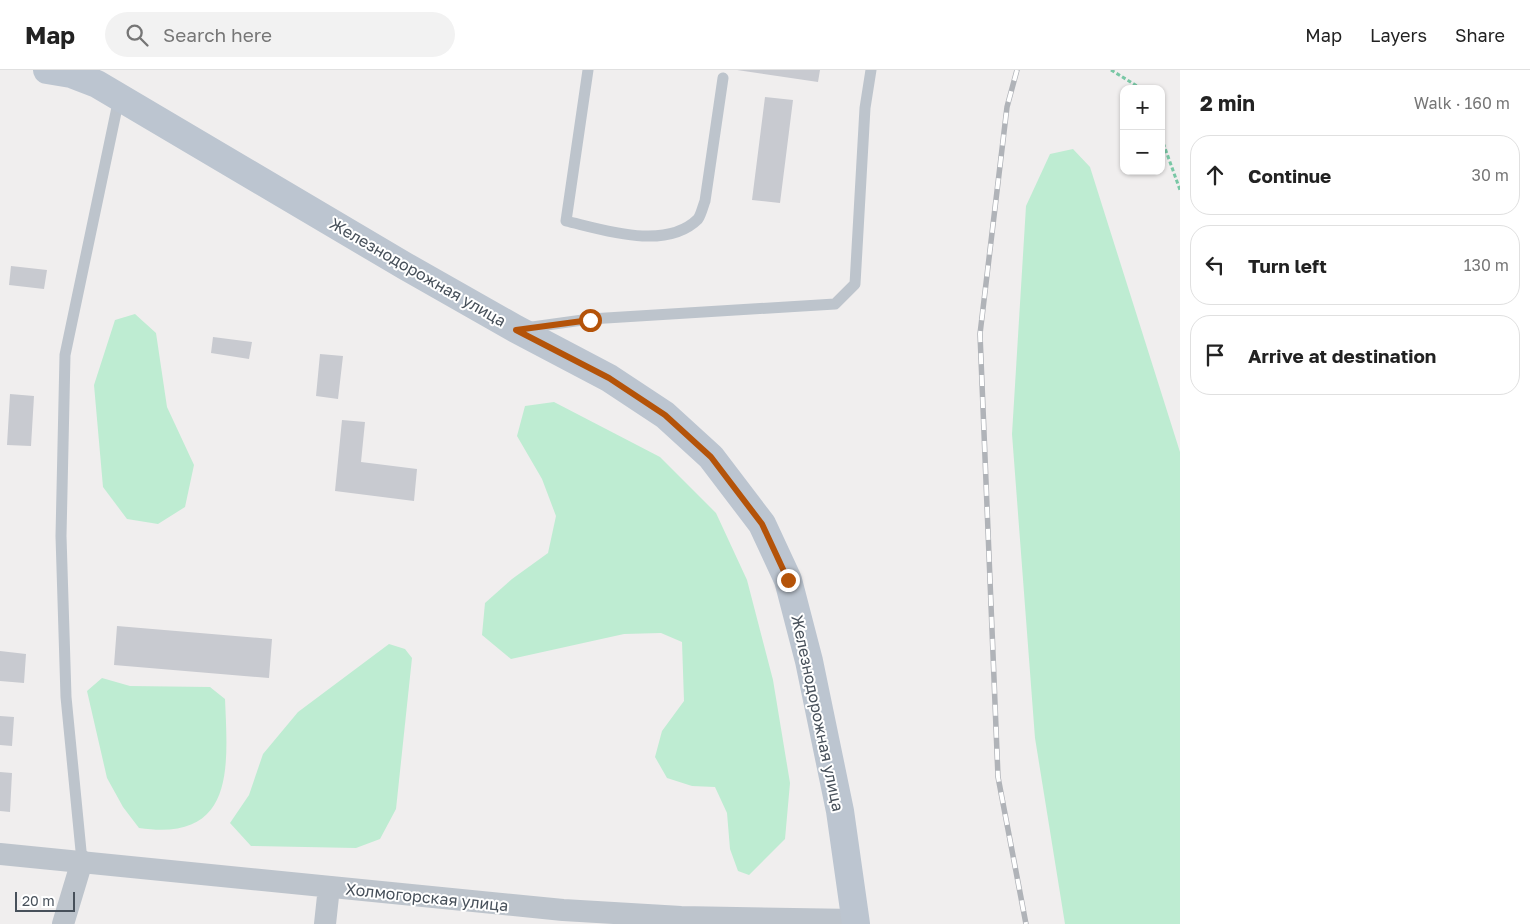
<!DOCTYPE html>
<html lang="en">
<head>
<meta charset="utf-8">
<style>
	body { margin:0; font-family:"Golos Text",sans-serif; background:#f2f2f2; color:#222 }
	.controls { position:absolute; right:15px; top:15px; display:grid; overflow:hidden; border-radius:10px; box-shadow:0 1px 4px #0004 }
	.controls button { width:45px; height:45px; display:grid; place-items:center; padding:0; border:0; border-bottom:1px solid #e0e0e0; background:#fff; color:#222; font:25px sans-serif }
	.scale { position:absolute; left:15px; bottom:12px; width:60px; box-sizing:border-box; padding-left:5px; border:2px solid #47505a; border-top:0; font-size:14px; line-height:18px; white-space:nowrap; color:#47505a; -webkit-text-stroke:4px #fff; paint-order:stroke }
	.stop { position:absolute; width:15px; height:15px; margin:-11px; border:4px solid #b45309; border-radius:50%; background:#fff }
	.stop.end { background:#b45309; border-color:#fff; box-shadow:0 1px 5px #0008 }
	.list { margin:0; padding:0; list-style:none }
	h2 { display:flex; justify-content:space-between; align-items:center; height:65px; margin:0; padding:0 20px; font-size:21px }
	h2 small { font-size:16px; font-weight:400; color:#767676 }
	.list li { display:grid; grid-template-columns:32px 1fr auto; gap:15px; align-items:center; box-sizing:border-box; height:80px; margin:0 10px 10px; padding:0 10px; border:1px solid #e0e0e0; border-radius:20px }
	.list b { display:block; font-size:19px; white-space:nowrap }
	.list em { font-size:16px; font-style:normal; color:#767676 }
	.icon { flex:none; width:28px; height:28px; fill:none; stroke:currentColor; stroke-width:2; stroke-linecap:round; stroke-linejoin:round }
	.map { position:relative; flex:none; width:1180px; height:854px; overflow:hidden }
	header { display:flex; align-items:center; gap:30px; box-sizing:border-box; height:70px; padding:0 25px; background:#fff; border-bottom:1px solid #e0e0e0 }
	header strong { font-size:24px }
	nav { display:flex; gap:28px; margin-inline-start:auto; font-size:18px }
	.search { width:350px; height:45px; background:#f2f2f2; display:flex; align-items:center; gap:12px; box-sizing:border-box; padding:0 18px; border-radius:28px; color:#767676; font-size:19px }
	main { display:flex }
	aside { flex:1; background:#fff }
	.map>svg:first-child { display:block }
	.green { fill:#beecd2 }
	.building { fill:#c8cad0 }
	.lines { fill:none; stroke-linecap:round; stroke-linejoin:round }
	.path { stroke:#79c7a5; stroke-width:3; stroke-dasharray:4 2.5; stroke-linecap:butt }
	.lane { stroke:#bdc4cc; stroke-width:11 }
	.street { stroke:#bdc4cc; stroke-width:22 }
	.secondary { stroke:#bcc5d0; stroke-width:28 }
	.rail-casing { stroke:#b0b3b8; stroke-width:5.5 }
	.rail { stroke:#fff; stroke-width:4; stroke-dasharray:11; stroke-linecap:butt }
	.route { stroke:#b45309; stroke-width:6 }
	.labels { text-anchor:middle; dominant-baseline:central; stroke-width:4; stroke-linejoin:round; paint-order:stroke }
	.street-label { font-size:16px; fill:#47505a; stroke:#fff }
</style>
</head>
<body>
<header>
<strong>Map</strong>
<div class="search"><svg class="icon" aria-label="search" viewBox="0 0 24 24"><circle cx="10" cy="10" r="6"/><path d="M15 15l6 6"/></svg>Search here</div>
<nav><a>Map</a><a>Layers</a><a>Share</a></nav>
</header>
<main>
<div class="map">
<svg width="1180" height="854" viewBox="0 0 1180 854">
	<rect width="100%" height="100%" fill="#f0eeee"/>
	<path class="green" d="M1073,79L1090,97L1180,382V854H1065L1035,668L1012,364L1026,136L1050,84Z
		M135,244L156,263L167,337L194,395L185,437L158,454L127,449L103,417L94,315L115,250Z
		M554,332L660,387L716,443L747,510L773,610L790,713L785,769L749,805L738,801L730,779L727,743L715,717L692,716L667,708L655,687L662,661L684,631L682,572L661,563L624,564L511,589L482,565L485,533L512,509L548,483L556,446L542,409L517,366L525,336Z
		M389,574L405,579L412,588L396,739L380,769L356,778L251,776L230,753L249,725L263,684L298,642Z
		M102,608L130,616L210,617L225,629C228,699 235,772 139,758L123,737L107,708L87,621Z"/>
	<path class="building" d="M737,0H820L818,12Z
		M765,27L793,30L780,133L752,130Z
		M11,196L47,200L44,219L9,215Z
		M213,267L252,272L249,289L211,283Z
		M320,284L343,286L338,329L316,326Z
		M10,324L34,326L31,376L7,375Z
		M342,350L365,352L361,392L417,399L414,431L335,421Z
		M117,556L272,569L269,608L114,595Z
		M0,581L26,584L24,613L0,611Z
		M0,646L14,647L12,676L0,675Z
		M0,702L12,703L10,742L0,741Z"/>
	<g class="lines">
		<path class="path" d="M1111,0L1142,19
			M1161,67L1180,120"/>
		<path class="lane" d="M588,0L566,151C604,160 666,181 698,149C701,145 703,136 705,131L723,8
			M525,258L590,249L835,234L855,214L865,38L871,0
			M82,791L66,627L61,466L65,285L119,28"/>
		<path class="street" d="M0,784L563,840L681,847L856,850
			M63,854L82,791
			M325,854L329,817"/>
		<path class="secondary" d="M47,0L71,4L97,14L405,196L516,259L609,308L665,345L711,387L762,454L788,510L809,591L840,741L856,854"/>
		<defs>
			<path id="rail" d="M1017,0L1007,37L980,264L998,707L1026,854"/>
		</defs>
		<use href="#rail" class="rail-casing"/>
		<use href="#rail" class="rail"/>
	</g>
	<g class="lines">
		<path class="route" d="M590,250L516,260L609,308L665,345L711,387L762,454L788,510"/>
	</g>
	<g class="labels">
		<g class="street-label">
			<text transform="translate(418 202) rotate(30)">Железнодорожная улица</text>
			<text transform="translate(818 643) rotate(78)">Железнодорожная улица</text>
			<text transform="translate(427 827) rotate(6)">Холмогорская улица</text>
		</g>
	</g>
</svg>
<div class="controls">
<button>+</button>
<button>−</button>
</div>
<div class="scale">20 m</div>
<div class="stop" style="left:590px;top:250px"></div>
<div class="stop end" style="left:788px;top:510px"></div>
</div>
<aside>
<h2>2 min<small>Walk · 160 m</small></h2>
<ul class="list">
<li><svg class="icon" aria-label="ahead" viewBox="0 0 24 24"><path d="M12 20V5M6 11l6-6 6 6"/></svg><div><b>Continue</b></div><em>30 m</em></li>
<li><svg class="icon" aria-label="left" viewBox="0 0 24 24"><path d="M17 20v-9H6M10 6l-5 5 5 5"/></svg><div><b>Turn left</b></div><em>130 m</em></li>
<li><svg class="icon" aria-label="arrive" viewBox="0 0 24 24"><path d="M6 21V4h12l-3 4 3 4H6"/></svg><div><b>Arrive at destination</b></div></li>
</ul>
</aside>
</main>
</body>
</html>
